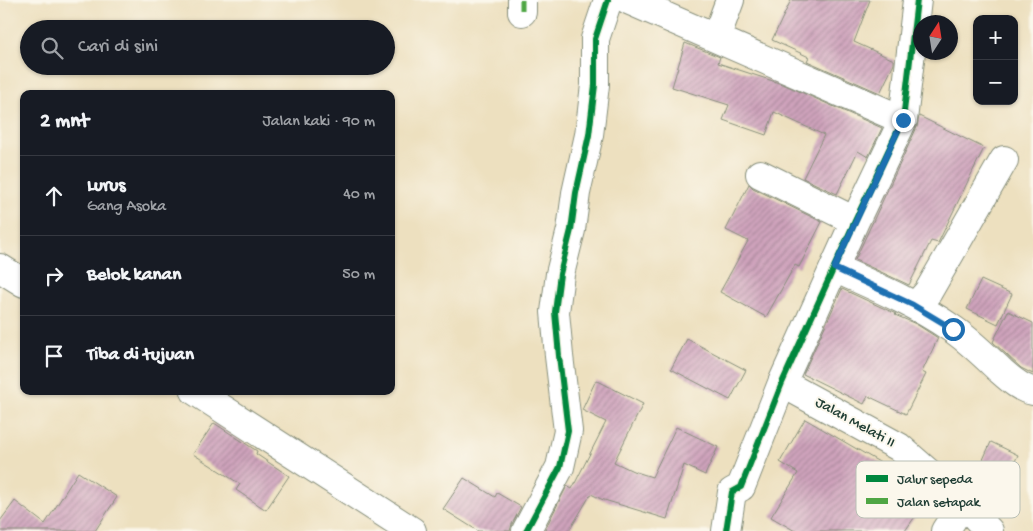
<!DOCTYPE html>
<html lang="id">
<head>
<meta charset="utf-8">
<style>
	body { margin:0; font-family:"Gochi Hand",sans-serif; background:#20242c; color:#f1f3f6 }
	.controls { position:absolute; right:15px; top:15px; display:grid; overflow:hidden; border-radius:10px; box-shadow:0 1px 4px #0004 }
	.controls button { width:45px; height:45px; display:grid; place-items:center; padding:0; border:0; border-bottom:1px solid #363941; background:#171b24; color:#f1f3f6; font:25px sans-serif }
	.compass { position:absolute; left:913px; top:15px; width:45px; height:45px; border-radius:50%; background:#171b24; box-shadow:0 1px 4px #0004; rotate:12deg }
	.stop { position:absolute; width:15px; height:15px; margin:-11px; border:4px solid #1f6fb2; border-radius:50%; background:#fff }
	.stop.end { background:#1f6fb2; border-color:#fff; box-shadow:0 1px 5px #0008 }
	.list { margin:0; padding:0; list-style:none }
	h2 { display:flex; justify-content:space-between; align-items:center; height:65px; margin:0; padding:0 20px; font-size:21px }
	h2 small { font-size:16px; font-weight:400; color:#9ea1a6 }
	.list li { display:grid; grid-template-columns:32px 1fr auto; gap:15px; align-items:center; box-sizing:border-box; height:80px; padding:0 20px; border-top:1px solid #363941 }
	.list b { display:block; font-size:19px; white-space:nowrap }
	.list p { margin:0; font-size:16px; white-space:nowrap; color:#9ea1a6 }
	.list em { font-size:16px; font-style:normal; color:#9ea1a6 }
	.icon { flex:none; width:28px; height:28px; fill:none; stroke:currentColor; stroke-width:2; stroke-linecap:round; stroke-linejoin:round }
	.map { position:relative; flex:none; width:1033px; height:531px; overflow:hidden }
	.search { position:absolute; background:#171b24; box-shadow:0 1px 4px #0004; left:20px; top:20px; width:375px; height:55px; display:flex; align-items:center; gap:12px; box-sizing:border-box; padding:0 18px; border-radius:28px; color:#9ea1a6; font-size:19px }
	.panel { position:absolute; background:#171b24; box-shadow:0 1px 4px #0004; left:20px; top:90px; width:375px; height:305px; border-radius:10px }
	.map>svg:first-child { display:block }
	.building { fill:url(#building-hatch) }
	.lines { fill:none; stroke-linecap:round; stroke-linejoin:round }
	.minor-casing { stroke:#868e7a; stroke-width:30 }
	.minor { stroke:#fff; stroke-width:28 }
	.quiet { stroke:#4fa644; stroke-width:5; stroke-dasharray:10 5; stroke-linecap:butt }
	.cycleway-casing { stroke:#fbf7ec; stroke-width:9 }
	.cycleway { stroke:#00873e; stroke-width:6 }
	.route { stroke:#1f6fb2; stroke-width:6 }
	.labels { text-anchor:middle; dominant-baseline:central; stroke-width:4; stroke-linejoin:round; paint-order:stroke }
	.street-label { font-size:15px; fill:#1f3d34; stroke:#fbf7ec }
	.key { fill:#fbf7ec; stroke:#b9bfb5; stroke-width:1 }
	.key-label { font-size:14px; fill:#1f3d34 }
</style>
</head>
<body>
<div class="map">
<svg width="1033" height="531" viewBox="0 0 1033 531">
	<defs>
		<pattern id="building-hatch" width="6" height="6" patternUnits="userSpaceOnUse" patternTransform="scale(1.25)"><rect width="6" height="6" fill="#cfa3bc"/><path d="M-1 1l2-2M0 6l6-6M5 7l2-2" fill="none" stroke="#a7869a"/></pattern>
	</defs>
	<rect width="100%" height="100%" fill="#fbf7ec"/>
	<filter id="ink" filterUnits="userSpaceOnUse"><feTurbulence type="fractalNoise" baseFrequency=".02" numOctaves="2"/><feDisplacementMap in="SourceGraphic" scale="10" xChannelSelector="R" yChannelSelector="G"/><feConvolveMatrix kernelMatrix="1 2 1 2 8 2 1 2 1" color-interpolation-filters="sRGB"/></filter>
	<filter id="wash" filterUnits="userSpaceOnUse"><feTurbulence type="fractalNoise" baseFrequency=".0096" numOctaves="4" result="noise"/><feDisplacementMap in="SourceGraphic" scale="20" xChannelSelector="R" yChannelSelector="G"/><feGaussianBlur stdDeviation="1.12" result="paint"/><feColorMatrix in="noise" values="0 0 0 0 0 0 0 0 0 0 0 0 0 0 0 0 0 1.4 0 .05"/><feComposite in="paint" operator="in"/></filter>
	<g filter="url(#wash)">
		<rect width="100%" height="100%" fill="#ede0bf"/>
		<g id="blocks">
			<path class="building" d="M791,0H870L854,42L894,60V64L880,93L807,61L809,57L772,40Z
				M685,43L720,57L718,63L785,85L882,128L868,157L858,151L837,194L803,178L824,135L774,112L766,135L723,120L729,105L672,87Z
				M919,116L984,148L938,243L931,241L909,285L855,260L917,127Z
				M749,184L753,188L822,222L799,267L795,265L766,317L720,292L748,241L726,230Z
				M981,280L1012,294L998,324L967,309Z
				M842,289L896,314L895,315L916,324L938,338L922,372L926,374L906,414L868,396L864,404L803,374Z
				M1008,311L1033,323V374L1021,368L993,342Z
				M687,339L746,370L730,400L671,369Z
				M596,380L643,404L614,462L633,471L652,477L676,427L718,447L705,475L684,465L667,519L601,499L591,494L569,531H544L567,486L572,489L606,422L582,410Z
				M805,419L886,466L887,464L920,486L930,495L905,531H795L771,517L798,473L780,462Z
				M214,423L257,451L256,454L289,476L266,510L236,490L240,484L193,454Z
				M991,442L1018,455L998,496L972,484Z
				M78,472L117,497L95,531H0V521L15,501L45,524Z
				M464,478L495,497L497,493L521,507L512,524L510,531H478L443,509Z"/>
		</g>
	</g>
	<g filter="url(#ink)">
		<use href="#blocks" fill-opacity="0" stroke="#868e7a" stroke-width="1"/>
		<g class="lines">
			<defs>
				<path id="minor" d="M522,0V12
					M628,0L903,120
					M716,38L730,0
					M760,174L855,221
					M0,268L24,283
					M834,268C874,286 915,303 951,328C968,339 986,357 1001,371C1010,379 1021,389 1033,391
					M913,305L920,301L928,292L1004,160
					M782,383L899,447L963,503L989,531
					M195,391L412,531
					M526,531L560,467L568,431L559,356L555,312L560,274L571,230L576,193L589,135L595,85V39L608,0
					M726,531L732,492L741,487L782,383L855,221L903,120L917,0
					M945,531L963,503"/>
			</defs>
			<use href="#minor" class="minor-casing"/>
			<use href="#minor" class="minor"/>
			<path class="quiet" d="M522,0V12"/>
			<defs>
				<path id="cycleway" d="M526,531L560,467L568,431L559,356L555,312L560,274L571,230L576,193L589,135L595,85V39L608,0
					M726,531L732,492L741,487L782,383L855,221L903,120L917,0"/>
			</defs>
			<use href="#cycleway" class="cycleway-casing"/>
			<use href="#cycleway" class="cycleway"/>
		</g>
	</g>
	<g class="lines" filter="url(#ink)">
		<path class="route" d="M903,120L834,268L913,305L953,329"/>
	</g>
	<g class="labels">
		<g class="street-label">
			<text transform="translate(855 423) rotate(29)">Jalan Melati II</text>
		</g>
	</g>
	<rect x="856" y="461" width="164" height="57" rx="8" class="key"/>
	<rect x="866" y="475" width="22" height="7" fill="#00873e"/>
	<rect x="866" y="498" width="22" height="6" fill="#4fa644"/>
	<g class="key-label">
		<text x="897" y="483">Jalur sepeda</text>
		<text x="897" y="506">Jalan setapak</text>
	</g>
</svg>
<div class="controls">
<button>+</button>
<button>−</button>
</div>
<svg class="compass" viewBox="-18 -18 36 36"><path d="M0-13l5 13h-10z" fill="#e53935"/><path d="M0 13l5-13h-10z" fill="#9ea1a6"/></svg>
<div class="stop" style="left:953px;top:329px"></div>
<div class="stop end" style="left:903px;top:120px"></div>
<div class="search"><svg class="icon" aria-label="search" viewBox="0 0 24 24"><circle cx="10" cy="10" r="6"/><path d="M15 15l6 6"/></svg>Cari di sini</div>
<section class="panel">
<h2>2 mnt<small>Jalan kaki · 90 m</small></h2>
<ul class="list">
<li><svg class="icon" aria-label="ahead" viewBox="0 0 24 24"><path d="M12 20V5M6 11l6-6 6 6"/></svg><div><b>Lurus</b><p>Gang Asoka</p></div><em>40 m</em></li>
<li><svg class="icon" aria-label="right" viewBox="0 0 24 24"><path d="M7 20v-9h11M14 6l5 5-5 5"/></svg><div><b>Belok kanan</b></div><em>50 m</em></li>
<li><svg class="icon" aria-label="arrive" viewBox="0 0 24 24"><path d="M6 21V4h12l-3 4 3 4H6"/></svg><div><b>Tiba di tujuan</b></div></li>
</ul>
</section>
</div>
</body>
</html>
